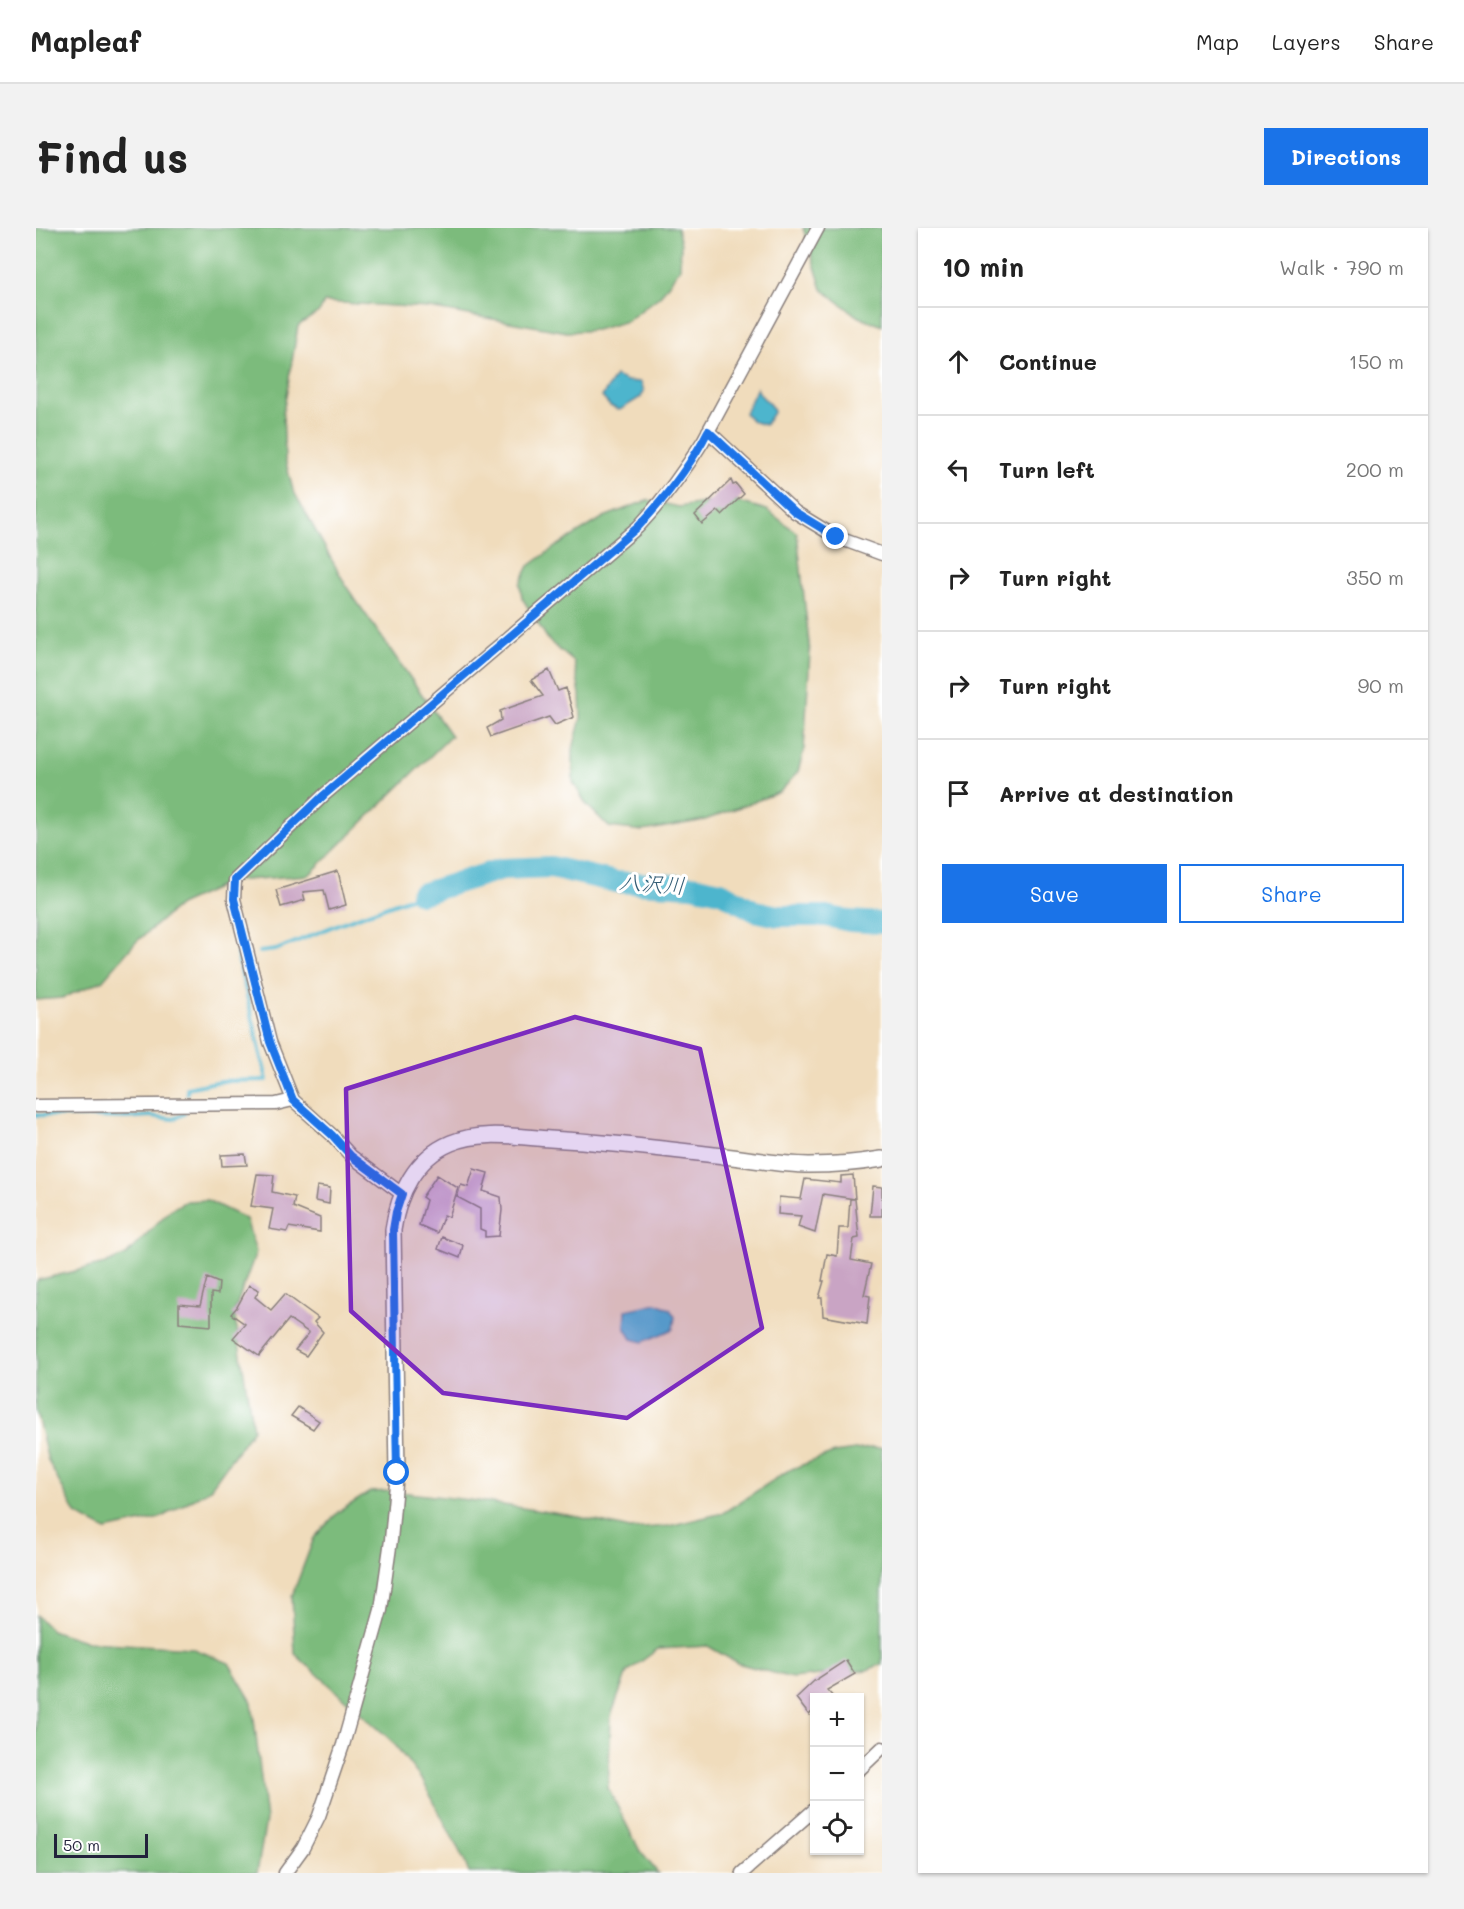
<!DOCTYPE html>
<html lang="en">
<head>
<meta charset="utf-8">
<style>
	body { margin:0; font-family:Mali,"Klee One",sans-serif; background:#f2f2f2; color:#222 }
	.controls { position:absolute; right:18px; bottom:18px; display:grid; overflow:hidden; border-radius:0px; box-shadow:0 2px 4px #0004 }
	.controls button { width:54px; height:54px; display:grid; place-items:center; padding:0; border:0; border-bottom:2px solid #e0e0e0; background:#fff; color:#222; font:30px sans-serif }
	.scale { position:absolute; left:18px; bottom:15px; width:94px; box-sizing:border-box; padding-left:6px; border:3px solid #22223b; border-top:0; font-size:16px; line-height:21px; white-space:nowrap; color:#22223b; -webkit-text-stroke:4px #fff; paint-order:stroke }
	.stop { position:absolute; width:18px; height:18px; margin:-14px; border:4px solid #1a73e8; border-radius:50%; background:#fff }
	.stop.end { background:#1a73e8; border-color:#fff; box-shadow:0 2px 6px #0008 }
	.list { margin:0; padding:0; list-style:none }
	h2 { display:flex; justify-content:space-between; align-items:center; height:78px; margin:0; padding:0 24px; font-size:26px }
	h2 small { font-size:20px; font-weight:400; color:#767676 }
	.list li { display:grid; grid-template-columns:39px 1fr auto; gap:18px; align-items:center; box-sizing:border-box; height:108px; padding:0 24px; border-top:2px solid #e0e0e0 }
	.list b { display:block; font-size:22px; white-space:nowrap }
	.list em { font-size:20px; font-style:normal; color:#767676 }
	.actions { display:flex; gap:12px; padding:18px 24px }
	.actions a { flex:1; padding:14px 0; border:2px solid #1a73e8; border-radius:0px; text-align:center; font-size:21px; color:#1a73e8 }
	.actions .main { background:#1a73e8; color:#fff }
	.icon { flex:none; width:33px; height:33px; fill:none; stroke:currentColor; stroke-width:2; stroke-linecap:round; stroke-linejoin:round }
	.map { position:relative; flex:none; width:846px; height:1645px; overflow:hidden; border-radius:0px }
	header { display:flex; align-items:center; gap:36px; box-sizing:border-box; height:84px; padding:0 30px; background:#fff; border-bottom:2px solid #e0e0e0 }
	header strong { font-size:28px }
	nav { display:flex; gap:33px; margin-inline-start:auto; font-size:21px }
	.intro { display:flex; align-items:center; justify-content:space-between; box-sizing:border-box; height:144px; padding:0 36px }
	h1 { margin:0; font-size:42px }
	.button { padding:15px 27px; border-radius:0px; background:#1a73e8; color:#fff; font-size:21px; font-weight:700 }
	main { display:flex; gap:36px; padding:0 36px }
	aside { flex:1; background:#fff; border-radius:0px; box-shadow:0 2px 4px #0004 }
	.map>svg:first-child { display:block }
	.forest { fill:#7bbb7c; stroke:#4e6e5c; stroke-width:1.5 }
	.water { fill:#4eb5cd; stroke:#386c84; stroke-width:1.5 }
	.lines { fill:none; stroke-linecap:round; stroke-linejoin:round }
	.stream { stroke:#4eb5cd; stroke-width:4 }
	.river { stroke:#4eb5cd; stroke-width:22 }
	.building { fill:#c9a4c4 }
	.minor-casing { stroke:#897f7c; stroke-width:15 }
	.tertiary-casing { stroke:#897f7c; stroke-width:18 }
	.minor { stroke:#fff; stroke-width:12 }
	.tertiary { stroke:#fff; stroke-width:15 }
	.route { stroke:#1a73e8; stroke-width:8 }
	.marked { fill:#7b2cbf; fill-opacity:0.2; stroke:#7b2cbf; stroke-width:4.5; stroke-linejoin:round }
	.labels { text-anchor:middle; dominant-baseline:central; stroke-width:6; stroke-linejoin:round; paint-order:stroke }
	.water-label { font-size:22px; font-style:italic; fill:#345d75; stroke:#fff }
</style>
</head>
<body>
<header>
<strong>Mapleaf</strong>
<nav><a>Map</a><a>Layers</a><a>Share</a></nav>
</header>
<div class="intro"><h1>Find us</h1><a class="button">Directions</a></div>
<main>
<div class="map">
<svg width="846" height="1645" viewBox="0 0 846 1645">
	<rect width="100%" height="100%" fill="#fff"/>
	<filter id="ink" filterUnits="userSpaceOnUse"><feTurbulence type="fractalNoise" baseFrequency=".0167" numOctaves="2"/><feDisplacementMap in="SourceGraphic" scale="12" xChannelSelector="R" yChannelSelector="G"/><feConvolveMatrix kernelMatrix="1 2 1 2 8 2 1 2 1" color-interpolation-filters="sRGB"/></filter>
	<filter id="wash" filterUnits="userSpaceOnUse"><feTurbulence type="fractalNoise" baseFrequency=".008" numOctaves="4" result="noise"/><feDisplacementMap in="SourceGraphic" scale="24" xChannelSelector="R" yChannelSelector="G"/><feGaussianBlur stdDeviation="1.35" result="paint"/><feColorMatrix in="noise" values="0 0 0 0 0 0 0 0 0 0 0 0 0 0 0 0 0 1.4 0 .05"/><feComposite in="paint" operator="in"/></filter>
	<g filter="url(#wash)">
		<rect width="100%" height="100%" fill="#f0dcbc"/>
		<path class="forest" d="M0,0H641L645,16L644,40L624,68L591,93L560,102L531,104L393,80L288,74L284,83L262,98L247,185L249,231L257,262L312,361L415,508L273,647L196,653L143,677L100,714L66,753L26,770L0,772Z
			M767,0H846V98L821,88L786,61Z
			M692,271L731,282L761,305L774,424L768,522L762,544L744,564L669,592L607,603L573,599L550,576L537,554V521L545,490L544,466L538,434L513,413L486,370L484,356L493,338L519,319L568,289L612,272L643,279Z
			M171,972L210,991L220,1024L198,1084L217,1201L173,1262L124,1290L70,1302L40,1286L12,1233L0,1183V1055L2,1052L69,1036L90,1027L134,982L150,973Z
			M834,1220H846V1436L831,1442L756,1450L701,1435L672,1418L622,1421L591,1444L575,1488L572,1560L604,1623L622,1645H433L428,1632L388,1555L357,1514L259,1426L256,1368L278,1310L302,1284L334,1264L355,1263L442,1273L543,1289L594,1301L633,1298L687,1285L753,1242L798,1225Z
			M0,1387L15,1402L52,1414L156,1420L193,1435L216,1474L230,1592L221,1645H0Z"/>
		<path class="water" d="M579,148L591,153L605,154L608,163L605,169L584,182L574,178L566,169Z
			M721,160C725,171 733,173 738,183L729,197L716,193L709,185Z
			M621,1075L634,1081L639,1089L637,1101L607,1114L596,1111L589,1099L590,1082Z"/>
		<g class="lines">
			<path class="stream" d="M223,724L240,722L305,695L385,666
				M151,865V860L185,853L231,852L201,726
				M0,887L90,890L114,888L137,891L148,886"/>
			<path class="river" d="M385,666L466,641L515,639L580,654L656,658L685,664L719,683L742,688H790L814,693L846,695"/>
		</g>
		<g id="blocks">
			<path class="building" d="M695,252L697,257L700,256L708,266L686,287L682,283L666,296L659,287Z
				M513,442L522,463L530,460L538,489L519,497L513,489L455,509L451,500L465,492L464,483L507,468L495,452Z
				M302,643L310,677L293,682L288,662L267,664L269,672L245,679L240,662Z
				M209,926L211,937L186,938L185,927Z
				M438,941L452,945L447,963L465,969L466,982L463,1008L449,1009V1003L444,1001V981L421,969L425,957L432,959Z
				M221,946L238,947L236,964L259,969L257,979L284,990V1004L253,999L251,1004L233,1001L237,981L215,978Z
				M401,947L422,960L413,989L408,987L401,1005L383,997L390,972L386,969Z
				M817,947L819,971L787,966L779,1005L762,999L765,988L742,986L743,969L765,971L769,951L805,955V948Z
				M281,958L294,960L293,976L279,973Z
				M837,958L846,959V988H834Z
				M814,971H819L823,1010L818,1011L815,1032L835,1036L828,1067L834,1068L831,1096L787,1088L786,1070H783L788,1053H786L791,1026L801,1028L803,1000H812Z
				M406,1009L427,1017L424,1030L402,1021Z
				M171,1050L183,1055L182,1066L175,1065V1098L143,1095V1076L164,1078Z
				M213,1057L223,1062L219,1069L235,1082L249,1066L282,1090L278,1094L287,1104L270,1128L259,1122L273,1105L253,1091L223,1128L197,1110L209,1096L195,1086L201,1079Z
				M262,1179L283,1193L277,1201L255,1188Z
				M810,1432L819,1446L791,1462L798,1470H778V1482L773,1487L760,1470L778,1453Z"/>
		</g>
	</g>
	<g filter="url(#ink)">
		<use href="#blocks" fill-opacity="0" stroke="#897f7c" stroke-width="1.5"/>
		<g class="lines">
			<defs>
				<path id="minor" d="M672,203L759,284L800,309L846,326
					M0,878L240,876L257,872
					M366,966L315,928L296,907L257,872L234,814L198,671L199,652L288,567L602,299C627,272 648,244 667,213L782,0
					M824,1541L846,1520
					M249,1645L267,1620L283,1588L307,1517L345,1382L355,1312L361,1245
					M706,1645L778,1582"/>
				<path id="tertiary" d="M361,1245L357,1002C362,966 379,930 415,915C445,902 482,909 514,911C572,914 629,921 687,928C715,931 745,937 773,937C797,937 822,935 846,931"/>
			</defs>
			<use href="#minor" class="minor-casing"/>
			<use href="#tertiary" class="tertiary-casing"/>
			<use href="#minor" class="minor"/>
			<use href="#tertiary" class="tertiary"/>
		</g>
	</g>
	<g class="lines" filter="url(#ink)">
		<path class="route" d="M361,1245L357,1002L360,984L366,966L315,928L296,907L257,872L234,814L198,671L199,652L288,567L602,299C629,270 654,239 672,203L759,284L800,309"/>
	</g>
	<path class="marked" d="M539,789L664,821L726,1100L591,1190L407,1165L315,1083L310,861Z"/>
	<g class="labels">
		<g class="water-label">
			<text transform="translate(616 655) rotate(4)">八沢川</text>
		</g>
	</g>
</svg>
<div class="controls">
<button>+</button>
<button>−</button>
<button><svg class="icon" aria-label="locate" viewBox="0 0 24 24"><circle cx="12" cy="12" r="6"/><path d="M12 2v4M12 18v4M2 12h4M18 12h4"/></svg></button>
</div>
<div class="scale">50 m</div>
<div class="stop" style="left:361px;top:1245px"></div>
<div class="stop end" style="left:800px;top:309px"></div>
</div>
<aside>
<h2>10 min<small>Walk · 790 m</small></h2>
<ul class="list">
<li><svg class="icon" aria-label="ahead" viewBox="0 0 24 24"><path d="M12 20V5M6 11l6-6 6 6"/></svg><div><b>Continue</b></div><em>150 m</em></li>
<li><svg class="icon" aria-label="left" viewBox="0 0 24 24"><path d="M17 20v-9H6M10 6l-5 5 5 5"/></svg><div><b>Turn left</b></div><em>200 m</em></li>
<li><svg class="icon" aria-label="right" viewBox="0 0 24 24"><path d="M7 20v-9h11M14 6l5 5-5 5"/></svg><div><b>Turn right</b></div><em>350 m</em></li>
<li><svg class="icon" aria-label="right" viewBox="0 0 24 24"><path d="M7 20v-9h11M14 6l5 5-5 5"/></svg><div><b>Turn right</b></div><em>90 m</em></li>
<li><svg class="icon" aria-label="arrive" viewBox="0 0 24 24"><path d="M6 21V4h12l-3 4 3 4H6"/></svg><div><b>Arrive at destination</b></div></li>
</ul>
<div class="actions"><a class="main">Save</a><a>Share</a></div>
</aside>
</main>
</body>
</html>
